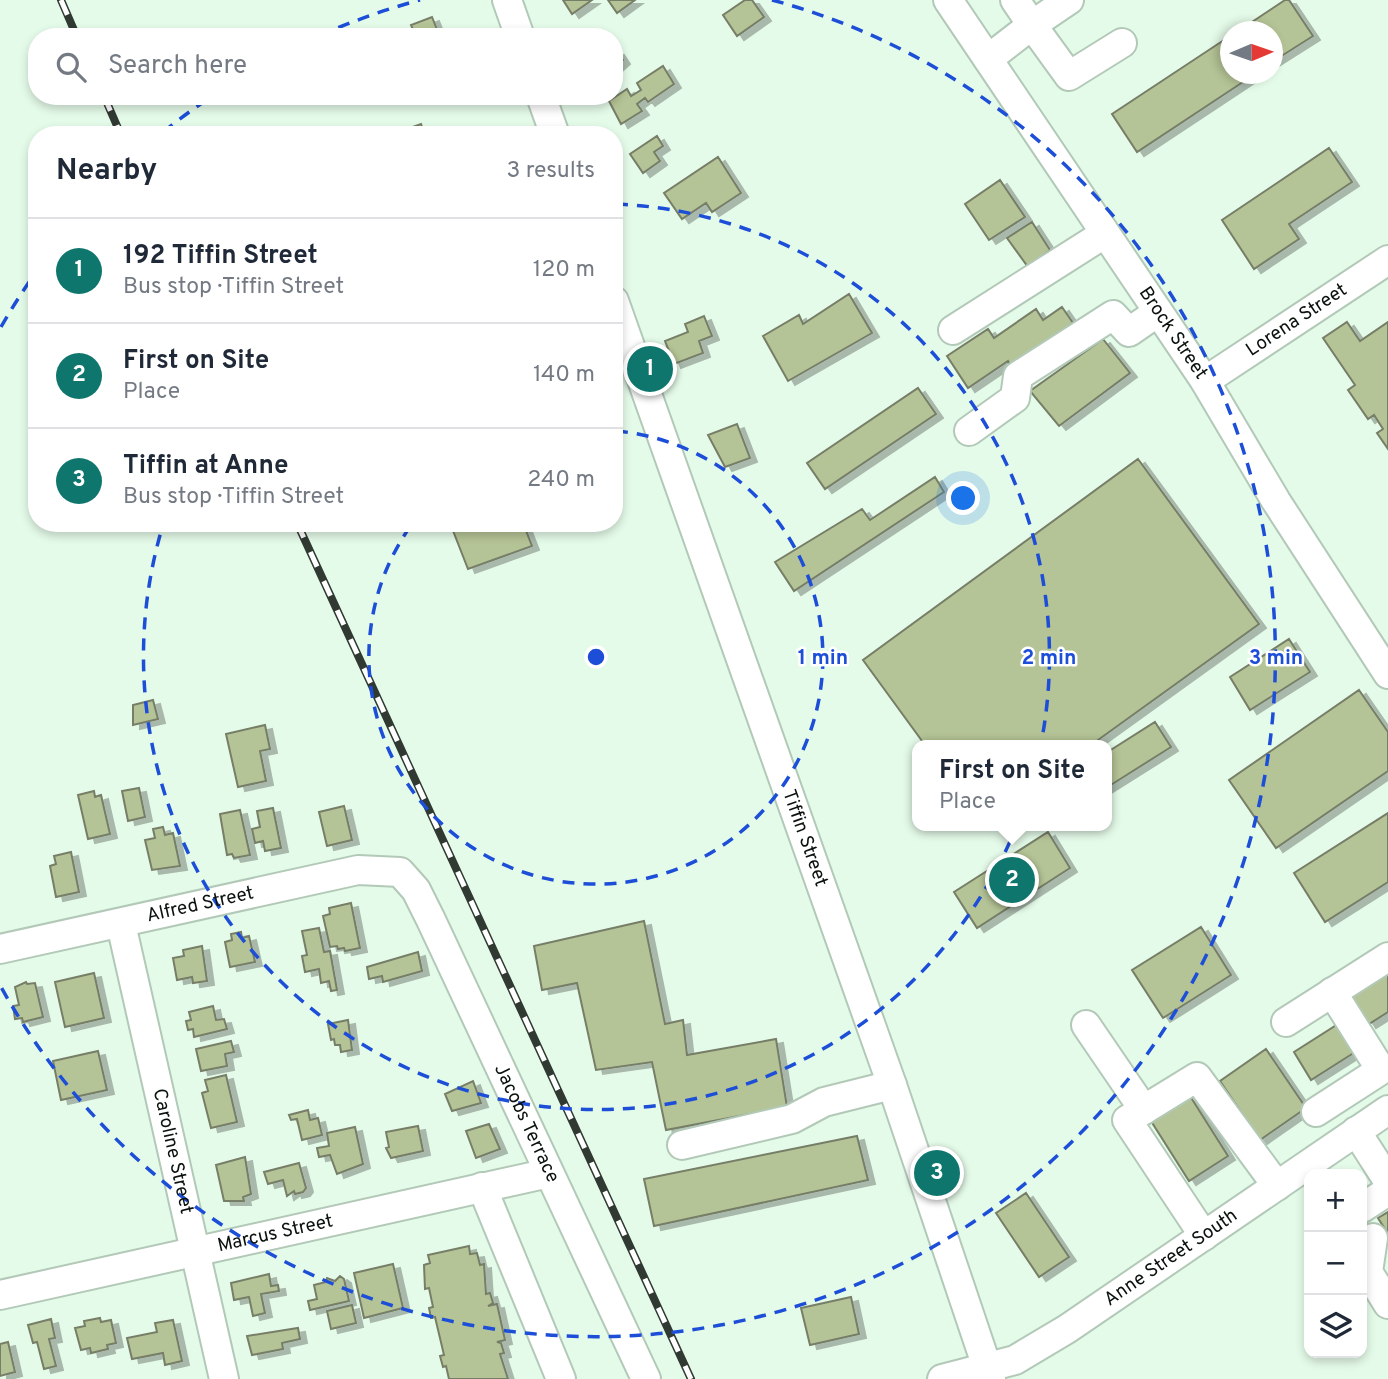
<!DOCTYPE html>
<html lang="en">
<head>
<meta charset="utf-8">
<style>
	body { margin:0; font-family:Overpass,sans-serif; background:#f6f6f7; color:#1f2937 }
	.controls { position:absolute; right:21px; bottom:21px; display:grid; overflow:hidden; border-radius:14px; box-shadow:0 4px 10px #0003 }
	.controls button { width:63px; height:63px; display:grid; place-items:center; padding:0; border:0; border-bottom:2px solid #e0e1e3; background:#fff; color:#1f2937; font:35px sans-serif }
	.compass { position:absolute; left:1220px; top:21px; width:63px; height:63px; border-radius:50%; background:#fff; box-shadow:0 4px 10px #0003; rotate:88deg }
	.you { position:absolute; left:964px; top:499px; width:24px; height:24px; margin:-18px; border:5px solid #fff; border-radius:50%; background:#1a73e8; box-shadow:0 0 0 10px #1a73e833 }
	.badge { display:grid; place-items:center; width:46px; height:46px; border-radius:50%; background:#0f766e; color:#fff; font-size:23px; font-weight:700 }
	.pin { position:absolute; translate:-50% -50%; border:4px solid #fff; box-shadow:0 2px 7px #0006 }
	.popup { position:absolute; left:912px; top:740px; width:200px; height:91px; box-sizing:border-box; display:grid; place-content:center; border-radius:14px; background:#fff; filter:drop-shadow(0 2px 5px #0005); font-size:23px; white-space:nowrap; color:#747a83 }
	.popup b { font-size:26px; color:#1f2937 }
	.popup::after { content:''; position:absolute; left:50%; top:100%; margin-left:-14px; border:14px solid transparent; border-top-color:#fff }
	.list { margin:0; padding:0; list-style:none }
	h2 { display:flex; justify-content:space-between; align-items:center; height:91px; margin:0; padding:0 28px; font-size:30px }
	h2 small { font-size:23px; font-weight:400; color:#747a83 }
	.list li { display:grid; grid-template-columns:46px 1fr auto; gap:21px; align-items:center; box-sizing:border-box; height:105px; padding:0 28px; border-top:2px solid #e0e1e3 }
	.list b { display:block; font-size:26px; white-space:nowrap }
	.list p { margin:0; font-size:23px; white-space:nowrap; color:#747a83 }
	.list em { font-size:23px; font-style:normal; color:#747a83 }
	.icon { flex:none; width:38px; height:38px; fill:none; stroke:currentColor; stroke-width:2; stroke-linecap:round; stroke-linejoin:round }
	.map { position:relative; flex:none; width:1388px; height:1379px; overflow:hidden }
	.search { position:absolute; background:#fff; box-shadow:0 4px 10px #0003; left:28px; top:28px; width:595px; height:77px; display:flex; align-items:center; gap:18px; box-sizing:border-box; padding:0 24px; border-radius:28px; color:#747a83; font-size:26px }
	.panel { position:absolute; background:#fff; box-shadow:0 4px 10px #0003; left:28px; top:126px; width:595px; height:406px; border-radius:28px }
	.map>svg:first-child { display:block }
	.building { fill:#b5c496; stroke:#777e68; stroke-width:2; filter:url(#shadow) }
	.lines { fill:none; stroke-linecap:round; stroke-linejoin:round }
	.minor-casing { stroke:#b3c9b8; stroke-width:32 }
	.minor { stroke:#fff; stroke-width:28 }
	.rail-casing { stroke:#303932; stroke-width:8 }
	.rail { stroke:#fff; stroke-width:5; stroke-dasharray:16; stroke-linecap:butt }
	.ring { fill:none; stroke:#1d4ed8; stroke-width:3.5; stroke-dasharray:12 9 }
	.labels { text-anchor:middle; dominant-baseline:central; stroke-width:5; stroke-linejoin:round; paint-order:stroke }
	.street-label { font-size:19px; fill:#0b120d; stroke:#fff }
	.centre { fill:#1d4ed8; stroke:#fff; stroke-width:3.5 }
	.ring-label { font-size:21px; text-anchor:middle; font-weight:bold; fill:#1d4ed8; stroke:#fff; stroke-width:5; stroke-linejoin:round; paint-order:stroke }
</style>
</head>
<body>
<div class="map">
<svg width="1388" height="1379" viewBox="0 0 1388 1379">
	<defs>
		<filter id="shadow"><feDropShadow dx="7" dy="4" stdDeviation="0" flood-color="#0004"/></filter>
	</defs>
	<rect width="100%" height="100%" fill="#e5fbe9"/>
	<path class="building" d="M563,0H592L572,14Z
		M608,0H635L617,13Z
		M745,0H752L764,17L737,36L723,15Z
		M1285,0H1289L1313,36L1272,62V32H1237Z
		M432,17L440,37H416L411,25Z
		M1230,36V74H1255L1137,152L1112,114Z
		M617,51L623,60L614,68V53Z
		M663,66L674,84L648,102L645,98L637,104L642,111L621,124L609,101L627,89L631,96L641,90L637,83Z
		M421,124L425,135H390Z
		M657,136L663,146L654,152L660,161L643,173L630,154Z
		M1329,148L1352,182L1289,224L1299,239L1254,269L1222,220Z
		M718,157L741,193L712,212L706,203L682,219L664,193Z
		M1000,180L1025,217L989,240L965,204Z
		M1032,222L1050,250L1028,267L1007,238Z
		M849,294L872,333L788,381L763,336L799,315L803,324Z
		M1062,307L1073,323L1010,365L1008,361L968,388L947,356L988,329L994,338L1036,309L1043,320Z
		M704,316L712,336L699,341L703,353L674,364L665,341L688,332L685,324Z
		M1347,322L1360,341L1388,322V449L1377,433L1383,429L1374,415L1368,419L1348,390L1355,385L1323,338Z
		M1103,339L1130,373L1059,426L1030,391Z
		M918,388L936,414L825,489L807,463Z
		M737,424L750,458L725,467L708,435Z
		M1138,459L1259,624L1091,745H925L863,660Z
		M935,477L944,492L794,591L775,562L862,509L870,520Z
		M450,523H523L532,546L468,569Z
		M1289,639L1310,672L1250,710L1230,677Z
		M1359,690L1388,732V771L1276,848L1229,780Z
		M153,700L158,719L133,725V705Z
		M1155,722L1171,747L1106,788V753Z
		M265,725L270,749L260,751L266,781L238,787L226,734Z
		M139,788L145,817L128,821L122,791Z
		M94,791L95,797L101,795L110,834L88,839L78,795Z
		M344,806L352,840L327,846L319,812Z
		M273,808L281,848L265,851L263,841L255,843L252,829L260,827L257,811Z
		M240,810L250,855L234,858L232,854L227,855L220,814Z
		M1388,813V882L1325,922L1294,873Z
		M163,827L165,835L173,833L180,866L152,870L145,840L155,838L153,829Z
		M1048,832L1070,868L977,928L954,892Z
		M71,852L79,892L56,897L50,866L56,864L54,856Z
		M351,903L360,948L345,951L344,948L338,949L337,946L330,947L323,916L330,914L329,908Z
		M644,921L665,1024L683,1020L687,1055L776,1039L787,1107L666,1130L652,1062L596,1070L577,983L542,990L534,946Z
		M1201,927L1231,975L1163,1018L1132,970Z
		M319,928L324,952L330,951L337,990L331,991L329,981L321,983L319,969L305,972L302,956L307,955L302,931Z
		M241,932L242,938L249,936L255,962L230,967L225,942L232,940L231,934Z
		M202,946L207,981L193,983L192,977L177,980L173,958L184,956L183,950Z
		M418,952L422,971L383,982L382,976L369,979L367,967Z
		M1388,966V1012L1369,1024L1348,991Z
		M94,973L104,1018L65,1027L55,982Z
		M26,982L27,984L35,983L43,1017L23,1022L22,1018L15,1019L13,1006L19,1005L15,987Z
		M213,1006L216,1020L224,1019L227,1029L194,1037L193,1029L188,1030L186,1021L191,1020L189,1012Z
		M1346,1019L1363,1047L1311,1080L1294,1052Z
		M348,1020L352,1050L341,1052L340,1045H335L334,1039L331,1040L328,1024Z
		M231,1041L234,1052L225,1054L227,1066L201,1071L196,1049Z
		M1266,1049L1306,1108L1260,1140L1220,1081Z
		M98,1051L107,1090L61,1100L53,1061Z
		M226,1075L237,1122L211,1128L202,1093L208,1091L205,1080Z
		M473,1081L481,1103L452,1111L445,1094Z
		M1190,1096L1228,1156L1189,1181L1151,1121Z
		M308,1110L310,1120L318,1118L322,1135L302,1140L297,1119L291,1120L289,1115Z
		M489,1124L500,1149L476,1158L466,1131Z
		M418,1126L423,1151L391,1158L386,1148L389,1147L386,1132Z
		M355,1127L363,1164L337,1174L330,1155L319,1157L317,1148L329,1146L327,1133Z
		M857,1136L868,1180L654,1226L644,1179Z
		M245,1157L251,1194L243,1197L244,1201H224L216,1165Z
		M299,1163L306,1188L303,1192L295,1194L294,1191L287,1196L283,1180L268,1184L264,1172Z
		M1026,1193L1069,1257L1039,1277L996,1213Z
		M1388,1212V1234L1378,1218Z
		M469,1246L470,1254L477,1253L480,1265L484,1264L486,1294L490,1293L493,1303L488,1306L497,1304L505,1340L497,1342L501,1343L504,1353L500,1354L508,1379H449L446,1366L443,1367L440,1356L444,1355L435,1317L431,1318L429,1308L433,1307L429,1288L425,1289L424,1265L430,1263L428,1255Z
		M393,1264L403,1308L364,1318L354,1273Z
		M269,1274L271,1286L278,1285L279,1291L261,1294L265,1313L253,1316L249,1297L234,1300L231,1283Z
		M340,1276L344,1279L349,1301L310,1310L308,1301L317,1299L314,1285L326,1282L327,1278L335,1281Z
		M851,1297L859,1334L810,1345L801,1308Z
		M352,1305L356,1323L331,1329L327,1311Z
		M100,1318L101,1322L111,1320L116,1343L107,1345L108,1349L91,1353L90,1348L81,1350L75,1328L85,1326L84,1321Z
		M51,1319L55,1338L49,1339L56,1366L44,1369L37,1342L33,1343L28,1325Z
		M173,1320L182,1361L165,1365L163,1353L132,1359L127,1338L157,1332L155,1323Z
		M298,1328L300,1339L282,1343L283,1349L252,1355L247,1336Z
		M8,1342L15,1372L0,1376V1344Z"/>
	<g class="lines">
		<defs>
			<g id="minor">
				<path d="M507,0L520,37"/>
				<path id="s1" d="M948,0L1205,381L1276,501L1388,674"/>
				<path d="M1015,0L1032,25L1069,0"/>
				<path d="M988,59L1032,25L1069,76L1122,43"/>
				<path d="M541,96L555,135"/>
				<path id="s2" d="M614,301L892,1085L991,1379"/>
				<path d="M953,330L1104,234"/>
				<path id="s3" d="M1205,381L1388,260"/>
				<path d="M969,431L1015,398L1018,376L1113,315L1129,332L1158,312"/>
				<path id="s4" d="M121,924L224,1379"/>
				<path id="s5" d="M0,949L358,870L400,872L416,890L431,920L646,1379"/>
				<path d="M1286,1022L1388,957"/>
				<path d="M1086,1025L1144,1110"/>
				<path d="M1316,1112L1381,1070L1332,992"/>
				<path d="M1356,1131L1388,1181"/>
				<path d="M682,1145L792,1119L824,1102L892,1085"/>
				<path d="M482,1187L561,1379"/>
				<path d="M1362,1208L1388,1191"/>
				<path d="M1204,1236L1127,1120L1197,1077L1277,1186"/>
				<path d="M1373,1238L1368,1272L1388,1304"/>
				<path id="s6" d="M0,1295L549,1173"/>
				<path id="s7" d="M942,1379L1015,1360L1067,1329L1388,1110"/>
			</g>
		</defs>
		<use href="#minor" class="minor-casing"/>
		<use href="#minor" class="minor"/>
		<defs>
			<path id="rail" d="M61,0L77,37
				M104,96L121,135
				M297,523L691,1379"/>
		</defs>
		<use href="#rail" class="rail-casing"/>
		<use href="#rail" class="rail"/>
	</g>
	<g class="ring">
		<path d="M616 431A227 227 0 1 1 412 524"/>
		<path d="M616 204A453 453 0 1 1 163 525"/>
		<path d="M1 327A680 680 0 0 1 36 272M163 132A680 680 0 0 1 211 97M319 36A680 680 0 0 1 420 0M772 0A680 680 0 1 1 1 987"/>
	</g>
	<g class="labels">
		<g class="street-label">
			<text stroke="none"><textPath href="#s3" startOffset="110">Lorena Street</textPath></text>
			<text stroke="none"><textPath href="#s1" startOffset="402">Brock Street</textPath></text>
			<text stroke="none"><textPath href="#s2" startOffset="570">Tiffin Street</textPath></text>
			<text stroke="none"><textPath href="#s5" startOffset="205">Alfred Street</textPath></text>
			<text stroke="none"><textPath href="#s5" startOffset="691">Jacobs Terrace</textPath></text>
			<text stroke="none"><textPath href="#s4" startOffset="233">Caroline Street</textPath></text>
			<text stroke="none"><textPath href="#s6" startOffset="282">Marcus Street</textPath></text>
			<text stroke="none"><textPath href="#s7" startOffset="262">Anne Street South</textPath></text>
		</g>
	</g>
	<circle cx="596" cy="657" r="10" class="centre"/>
	<g class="ring-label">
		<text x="823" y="664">1 min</text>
		<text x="1049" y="664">2 min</text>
		<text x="1276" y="664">3 min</text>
	</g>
</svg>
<div class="controls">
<button>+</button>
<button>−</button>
<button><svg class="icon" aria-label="layers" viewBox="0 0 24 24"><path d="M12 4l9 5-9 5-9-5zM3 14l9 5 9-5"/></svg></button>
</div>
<svg class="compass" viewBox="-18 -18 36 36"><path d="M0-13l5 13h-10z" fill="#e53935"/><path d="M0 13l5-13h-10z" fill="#747a83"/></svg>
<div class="you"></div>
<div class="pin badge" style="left:650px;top:369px">1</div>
<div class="pin badge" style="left:1012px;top:880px">2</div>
<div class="popup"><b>First on Site</b>Place</div>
<div class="pin badge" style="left:937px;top:1173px">3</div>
<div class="search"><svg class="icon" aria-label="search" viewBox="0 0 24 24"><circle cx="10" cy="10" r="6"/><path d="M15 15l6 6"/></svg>Search here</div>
<section class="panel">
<h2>Nearby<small>3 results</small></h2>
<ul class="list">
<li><span class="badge">1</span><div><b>192 Tiffin Street</b><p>Bus stop · Tiffin Street</p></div><em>120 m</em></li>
<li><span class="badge">2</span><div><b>First on Site</b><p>Place</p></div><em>140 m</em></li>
<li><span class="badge">3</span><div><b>Tiffin at Anne</b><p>Bus stop · Tiffin Street</p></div><em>240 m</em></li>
</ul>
</section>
</div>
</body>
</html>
